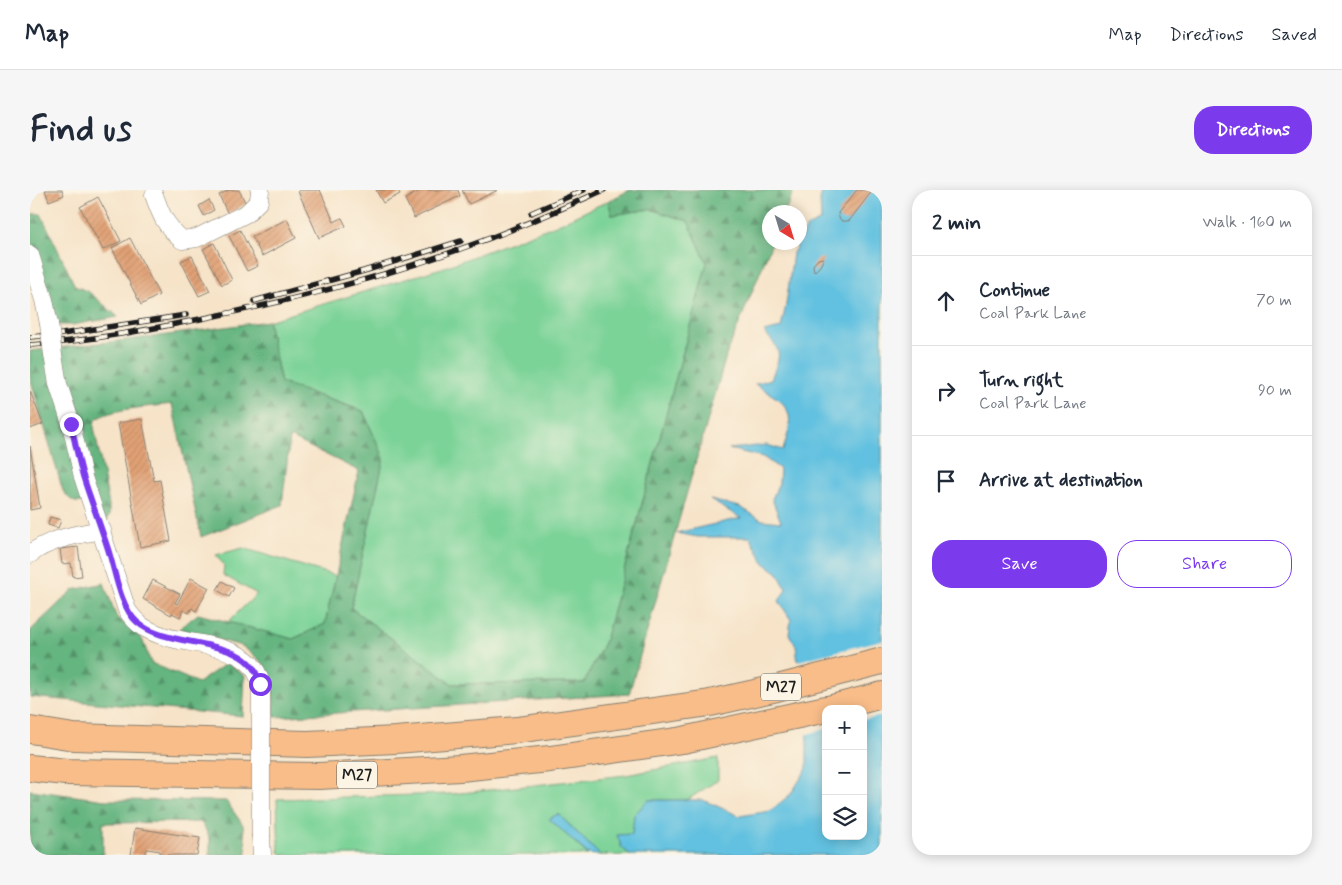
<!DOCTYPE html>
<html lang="en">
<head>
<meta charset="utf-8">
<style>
	body { margin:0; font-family:Mynerve,sans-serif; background:#f6f6f7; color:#1f2937 }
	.controls { position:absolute; right:15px; bottom:15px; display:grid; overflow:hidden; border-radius:10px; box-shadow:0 2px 12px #0003 }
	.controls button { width:45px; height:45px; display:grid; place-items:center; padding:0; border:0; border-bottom:1px solid #e0e1e3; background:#fff; color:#1f2937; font:25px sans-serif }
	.compass { position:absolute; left:732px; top:15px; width:45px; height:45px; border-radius:50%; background:#fff; box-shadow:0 2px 12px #0003; rotate:142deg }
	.stop { position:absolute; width:15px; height:15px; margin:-11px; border:4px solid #7c3aed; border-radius:50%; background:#fff }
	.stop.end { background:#7c3aed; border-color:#fff; box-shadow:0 1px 5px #0008 }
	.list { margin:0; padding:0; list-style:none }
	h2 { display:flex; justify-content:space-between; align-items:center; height:65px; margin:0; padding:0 20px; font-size:21px }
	h2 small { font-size:16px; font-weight:400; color:#747a83 }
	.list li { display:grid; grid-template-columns:32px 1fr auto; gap:15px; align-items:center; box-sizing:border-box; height:90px; padding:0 20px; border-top:1px solid #e0e1e3 }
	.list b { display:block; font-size:19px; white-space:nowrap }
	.list p { margin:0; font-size:16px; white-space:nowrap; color:#747a83 }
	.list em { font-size:16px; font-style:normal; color:#747a83 }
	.actions { display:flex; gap:10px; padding:15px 20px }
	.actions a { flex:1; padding:11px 0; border:1px solid #7c3aed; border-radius:20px; text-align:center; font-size:18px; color:#7c3aed }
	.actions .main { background:#7c3aed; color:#fff }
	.icon { flex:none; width:28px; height:28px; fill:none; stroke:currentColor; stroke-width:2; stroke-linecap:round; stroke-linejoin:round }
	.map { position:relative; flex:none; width:852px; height:665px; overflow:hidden; border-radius:20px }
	header { display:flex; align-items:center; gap:30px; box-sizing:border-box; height:70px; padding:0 25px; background:#fff; border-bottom:1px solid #e0e1e3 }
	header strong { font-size:24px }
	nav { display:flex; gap:28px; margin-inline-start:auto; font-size:18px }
	.intro { display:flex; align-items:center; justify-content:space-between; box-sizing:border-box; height:120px; padding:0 30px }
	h1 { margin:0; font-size:35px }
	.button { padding:12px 22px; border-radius:20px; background:#7c3aed; color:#fff; font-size:18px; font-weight:700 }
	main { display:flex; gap:30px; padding:0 30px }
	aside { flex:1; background:#fff; border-radius:20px; box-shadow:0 2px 12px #0003 }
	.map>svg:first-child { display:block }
	.green { fill:#7cd398; stroke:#4c785a }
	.forest { fill:url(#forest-firs); stroke:#40684e }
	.water { fill:#62c1e0; stroke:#3f6e7e; fill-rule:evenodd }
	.pier { fill:#f6e3c8 }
	.building { fill:url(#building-hatch) }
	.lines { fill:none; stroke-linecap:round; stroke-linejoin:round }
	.minor-casing { stroke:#898072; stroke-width:19 }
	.highway-casing { stroke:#898072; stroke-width:28 }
	.minor { stroke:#fff; stroke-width:18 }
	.highway { stroke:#f8bd89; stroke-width:26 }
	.rail-casing { stroke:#1c1c1c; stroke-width:5.5 }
	.rail { stroke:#fcf5e5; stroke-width:4; stroke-dasharray:11; stroke-linecap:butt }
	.minor-bridge-casing { stroke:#898072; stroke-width:19; stroke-linecap:butt }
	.minor-bridge { stroke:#fff; stroke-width:18 }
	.route { stroke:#7c3aed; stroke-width:6 }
	.labels { text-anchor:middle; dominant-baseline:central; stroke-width:4; stroke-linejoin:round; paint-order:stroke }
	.shield { fill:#fcf5e5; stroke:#5f5d58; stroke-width:1 }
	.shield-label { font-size:16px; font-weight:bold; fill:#1c1c1c }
</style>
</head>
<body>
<header>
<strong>Map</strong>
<nav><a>Map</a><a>Directions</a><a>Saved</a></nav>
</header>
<div class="intro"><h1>Find us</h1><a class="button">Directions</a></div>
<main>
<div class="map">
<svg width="852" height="665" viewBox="0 0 852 665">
	<defs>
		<pattern id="forest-firs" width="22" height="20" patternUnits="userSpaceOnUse" patternTransform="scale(1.25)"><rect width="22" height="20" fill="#65b580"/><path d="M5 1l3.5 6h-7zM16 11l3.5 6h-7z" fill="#529268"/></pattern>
		<pattern id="building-hatch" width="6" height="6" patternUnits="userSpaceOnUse" patternTransform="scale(1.25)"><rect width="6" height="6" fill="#e1a175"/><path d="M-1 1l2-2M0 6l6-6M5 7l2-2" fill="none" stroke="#c08a65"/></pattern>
	</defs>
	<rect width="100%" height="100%" fill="#fcf5e5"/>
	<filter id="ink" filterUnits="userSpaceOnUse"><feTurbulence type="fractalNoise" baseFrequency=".02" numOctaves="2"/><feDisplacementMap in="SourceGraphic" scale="10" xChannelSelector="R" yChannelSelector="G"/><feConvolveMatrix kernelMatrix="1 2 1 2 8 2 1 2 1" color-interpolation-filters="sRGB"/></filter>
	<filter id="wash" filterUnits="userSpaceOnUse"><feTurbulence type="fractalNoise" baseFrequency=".0096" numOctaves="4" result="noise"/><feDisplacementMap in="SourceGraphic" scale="20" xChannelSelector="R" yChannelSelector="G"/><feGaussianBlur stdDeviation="1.12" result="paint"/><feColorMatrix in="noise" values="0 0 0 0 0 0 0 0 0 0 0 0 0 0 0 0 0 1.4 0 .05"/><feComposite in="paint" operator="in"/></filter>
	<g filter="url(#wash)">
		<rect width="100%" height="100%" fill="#f6e3c8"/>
		<path class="green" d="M578,11L583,25L620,19L658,31L677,73L575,451L554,493L422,494L321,418L353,268L333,221L251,193L238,131L415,77L526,35Z
			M213,358L306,386L295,434L263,449L198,432L227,404L193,385L194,375L186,365Z
			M688,568V590L657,610H618L602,644L588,645L592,658L601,665H570L528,624L520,629L558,665H253L249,662L247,609L422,604L596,585Z"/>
		<path class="forest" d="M600,0H764L755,22H739V52L742,53L697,163L599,504L245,527L242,492L233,473L212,456L149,439L168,424L263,449L295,434L329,281L260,247L252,315L171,347L142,214C122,217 80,218 65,230L64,237L79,315V326L76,332L62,310C45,313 44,315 33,301L0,187V161L123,147L238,131L251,193L333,221L354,268L321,418L422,494L554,493L575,451L677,73L658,31L620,19L582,25L578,11Z
			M0,24H11L45,96L59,102L88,127L42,135H24L0,48Z
			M74,393L86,426L112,449L121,473L168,493L197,473L215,486L213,526L0,507V441L43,400Z
			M0,600L75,610L196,611L213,635L217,665H180V648L171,632L73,633V665H0Z"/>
		<path class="water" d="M793,0H852V665H601L592,658L587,645L602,644L604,625L618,610H673L710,626L740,621L761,604L777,578V550L766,456L759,444L761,430L749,411L756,399L748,383L734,373L720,347H668L646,343L711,328L680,310L710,317L732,330L751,332L742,309L749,293L750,279L733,267L699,259L737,255L753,260C767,219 759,215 725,194L741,189C751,164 753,162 734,142L751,138L756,115L763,63L777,37L791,30L790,9ZM796,519H833V646H796Z
			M528,624L570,665L558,664L519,629Z"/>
		<path class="pier" d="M852,450V526L833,530V519H796V539L774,545L765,472Z"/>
		<g id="blocks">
			<path class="building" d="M15,0H32L34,5L19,11Z
				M199,0H209L216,14L198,24L189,5Z
				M270,0H290L304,32L312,28L316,36L289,48L268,1Z
				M346,0H368L370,4L353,13Z
				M392,0H428L430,6L384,28L375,9Z
				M432,0H468L439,14Z
				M827,0H843L819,31H812L809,28L808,23Z
				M68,7L91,51L73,60L50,17Z
				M179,10L184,20L174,26L169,16Z
				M257,29L266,48L232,66L222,47Z
				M210,40L228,76L217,81L199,46Z
				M100,48L129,105L111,115L82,58Z
				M184,53L202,90L192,95L173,59Z
				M162,66L180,101L169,106L151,71Z
				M794,68L790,76L784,82L783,75L788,69Z
				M0,201L13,234L0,239Z
				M112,229L124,291L130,290L141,351L110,357L88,233Z
				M0,256L10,318L0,320Z
				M20,327L31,330L28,338L18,335Z
				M48,357L52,386L43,387L41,373L32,374L30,359Z
				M161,388L179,398L166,421L162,418L159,423L153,420L150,427L142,423L141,425L113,409L123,390L150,404L145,413L147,414Z
				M192,391L204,398L199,407L187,400Z
				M105,638L170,648L167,665H130V661L117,659L114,665H101Z"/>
		</g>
	</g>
	<g filter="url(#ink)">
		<use href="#blocks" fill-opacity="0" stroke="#898072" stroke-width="1"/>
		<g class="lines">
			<defs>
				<path id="minor" d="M124,5C131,25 135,35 152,50L167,48L217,23L229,11L230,0
					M0,65L14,110L19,134
					M23,165L28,194L41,234L53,287L97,420C101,426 106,432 113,437C122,442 134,447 145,449C175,456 229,457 231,499
					M0,364C21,348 46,345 72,340
					M231,647L232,665"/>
				<path id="highway" d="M798,519L852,505
					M0,540L44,547L277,554L366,550L487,540L680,513L747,498L852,471
					M0,578L36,582L289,586L430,578L520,569L653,550L796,519"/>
			</defs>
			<use href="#minor" class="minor-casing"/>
			<use href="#highway" class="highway-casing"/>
			<use href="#minor" class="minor"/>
			<use href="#highway" class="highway"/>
			<defs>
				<path id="rail" d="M501,23L554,0
					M224,111L334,81L431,51
					M0,147L32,144L156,125
					M0,155C59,151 117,140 175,128C269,109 362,85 452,51C493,36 533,18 574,0"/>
			</defs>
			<use href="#rail" class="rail-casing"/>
			<use href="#rail" class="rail"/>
			<defs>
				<path id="minor-bridge" d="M19,134L23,165
					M231,499V647"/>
			</defs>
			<use href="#minor-bridge" class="minor-bridge-casing"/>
			<use href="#minor-bridge" class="minor-bridge"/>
		</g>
	</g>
	<g class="lines" filter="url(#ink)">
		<path class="route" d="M41,234C45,252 48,269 53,286C61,311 70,334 78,359C85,380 90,417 107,432C139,461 220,443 230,494"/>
	</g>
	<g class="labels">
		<g class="shield">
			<rect x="731" y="483.5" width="40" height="27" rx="4"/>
			<rect x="307" y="571.5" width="40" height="27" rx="4"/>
		</g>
		<g class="shield-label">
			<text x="751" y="497">M27</text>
			<text x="327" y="585">M27</text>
		</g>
	</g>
</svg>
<div class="controls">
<button>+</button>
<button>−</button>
<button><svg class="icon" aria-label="layers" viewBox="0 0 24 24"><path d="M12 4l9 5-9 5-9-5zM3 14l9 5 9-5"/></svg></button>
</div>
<svg class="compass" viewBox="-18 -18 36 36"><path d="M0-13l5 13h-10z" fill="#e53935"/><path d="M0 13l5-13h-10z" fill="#747a83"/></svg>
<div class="stop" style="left:230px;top:494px"></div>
<div class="stop end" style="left:41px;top:234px"></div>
</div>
<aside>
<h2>2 min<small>Walk · 160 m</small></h2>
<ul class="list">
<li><svg class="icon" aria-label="ahead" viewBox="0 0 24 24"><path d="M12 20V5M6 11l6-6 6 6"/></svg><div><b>Continue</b><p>Coal Park Lane</p></div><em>70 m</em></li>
<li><svg class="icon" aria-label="right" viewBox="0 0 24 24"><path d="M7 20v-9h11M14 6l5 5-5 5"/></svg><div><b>Turn right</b><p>Coal Park Lane</p></div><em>90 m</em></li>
<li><svg class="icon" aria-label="arrive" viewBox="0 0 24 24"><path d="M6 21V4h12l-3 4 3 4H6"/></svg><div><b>Arrive at destination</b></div></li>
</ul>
<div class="actions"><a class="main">Save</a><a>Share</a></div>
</aside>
</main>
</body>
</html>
